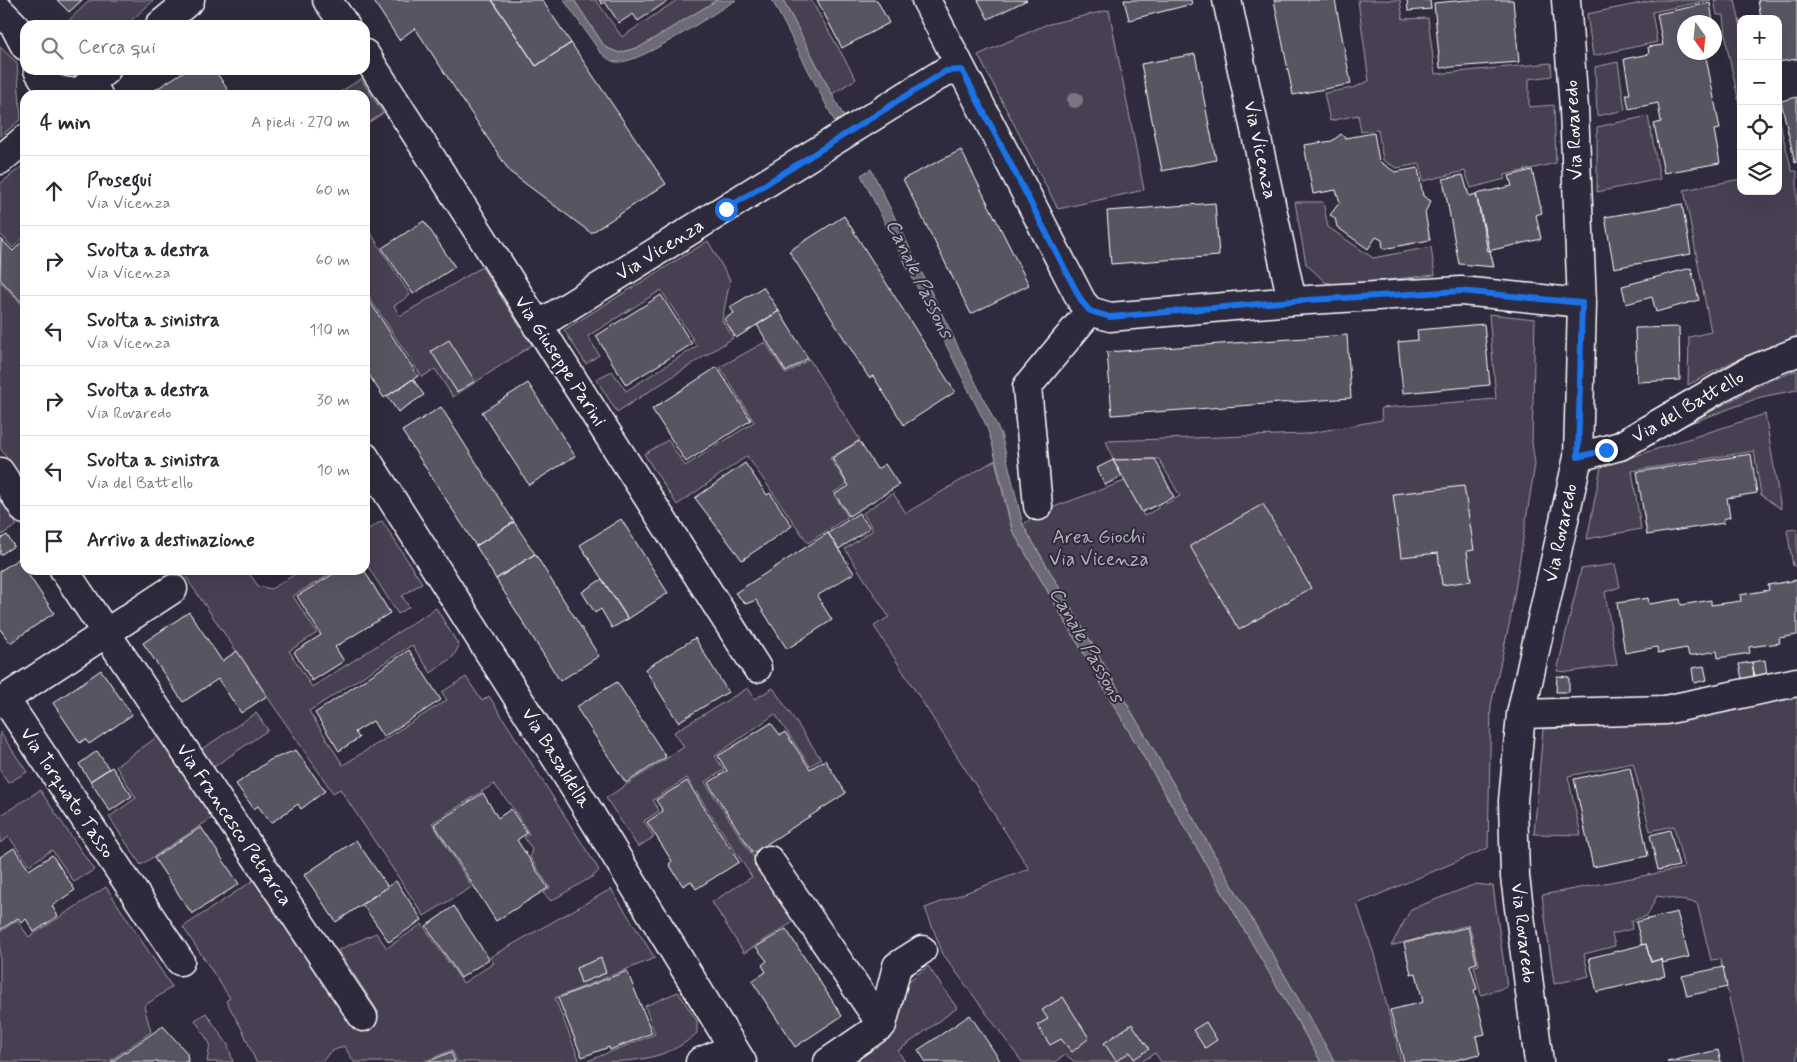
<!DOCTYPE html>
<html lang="it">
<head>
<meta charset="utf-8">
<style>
	body { margin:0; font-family:Mynerve,sans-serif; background:#f2f2f3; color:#2b2b33 }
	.controls { position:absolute; right:15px; top:15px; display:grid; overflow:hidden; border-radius:10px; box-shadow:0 5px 20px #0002 }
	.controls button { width:45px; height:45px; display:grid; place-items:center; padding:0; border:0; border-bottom:1px solid #e1e1e2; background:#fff; color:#2b2b33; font:25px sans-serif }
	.compass { position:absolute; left:1677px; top:15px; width:45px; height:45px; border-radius:50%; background:#fff; box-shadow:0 5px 20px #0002; rotate:165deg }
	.stop { position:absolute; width:15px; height:15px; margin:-11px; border:4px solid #1a73e8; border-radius:50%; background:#fff }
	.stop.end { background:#1a73e8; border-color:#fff; box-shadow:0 1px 5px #0008 }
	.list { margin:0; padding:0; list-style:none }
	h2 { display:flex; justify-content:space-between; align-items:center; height:65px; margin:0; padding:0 20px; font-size:21px }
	h2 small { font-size:16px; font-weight:400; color:#7c7c81 }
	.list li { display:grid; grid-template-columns:32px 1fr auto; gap:15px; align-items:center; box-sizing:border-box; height:70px; padding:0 20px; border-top:1px solid #e1e1e2 }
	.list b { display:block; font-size:19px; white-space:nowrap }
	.list p { margin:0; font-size:16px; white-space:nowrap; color:#7c7c81 }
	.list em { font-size:16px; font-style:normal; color:#7c7c81 }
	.icon { flex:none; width:28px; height:28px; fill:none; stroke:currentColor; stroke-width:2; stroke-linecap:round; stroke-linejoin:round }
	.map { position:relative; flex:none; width:1797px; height:1062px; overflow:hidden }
	.search { position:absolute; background:#fff; box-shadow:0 5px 20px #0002; left:20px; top:20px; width:350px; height:55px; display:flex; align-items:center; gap:12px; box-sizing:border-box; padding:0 18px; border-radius:15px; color:#7c7c81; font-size:19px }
	.panel { position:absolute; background:#fff; box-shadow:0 5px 20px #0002; left:20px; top:90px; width:350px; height:485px; border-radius:15px }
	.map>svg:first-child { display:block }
	.green { fill:#464152; stroke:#a2a0a8 }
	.water { fill:#6d6a77; stroke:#a7a6ad }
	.building { fill:#595564; stroke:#fff }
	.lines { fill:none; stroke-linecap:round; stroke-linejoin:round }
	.minor-casing { stroke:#fff; stroke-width:31 }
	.major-casing { stroke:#fff; stroke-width:31 }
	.minor { stroke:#2f2a3d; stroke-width:28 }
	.major { stroke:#2f2a3d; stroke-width:28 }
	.tree { fill:#797582 }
	.route { stroke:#1a73e8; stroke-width:6 }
	.labels { text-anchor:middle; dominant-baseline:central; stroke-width:4; stroke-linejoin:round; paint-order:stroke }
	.street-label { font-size:19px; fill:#fff; stroke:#2f2a3d }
	.park-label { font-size:19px; fill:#b5b3ba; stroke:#2f2a3d }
	.water-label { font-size:20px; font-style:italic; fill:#b6b4bb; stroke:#2f2a3d }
</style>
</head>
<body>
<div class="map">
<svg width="1797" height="1062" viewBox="0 0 1797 1062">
	<rect width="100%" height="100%" fill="#2f2a3d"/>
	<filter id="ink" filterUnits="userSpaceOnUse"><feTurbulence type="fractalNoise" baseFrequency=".02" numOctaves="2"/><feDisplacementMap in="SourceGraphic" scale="10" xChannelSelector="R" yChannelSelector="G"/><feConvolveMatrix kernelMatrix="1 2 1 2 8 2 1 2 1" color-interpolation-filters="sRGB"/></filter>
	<g filter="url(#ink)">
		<path class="green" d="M90,0H154L126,25H64Z
			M574,0H596L622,37L677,0H717L640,47L619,53L605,47Z
			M783,0H811L856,79L832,94Z
			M1358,0H1400L1403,19L1428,18L1435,74L1551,63L1552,76L1529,79V107L1554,105L1556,163L1505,175V179L1471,188L1465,171L1423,181L1420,164L1396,168L1383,160L1378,130L1361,132L1358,115L1330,121L1324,93L1353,88L1369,81Z
			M1656,0H1711L1652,12L1657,42L1593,56L1587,14Z
			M1714,0H1735L1741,28V112L1727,47L1724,15H1717Z
			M1109,10L1144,190L1058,209L978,55L1045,25Z
			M0,47L17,63L21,119L0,137Z
			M1618,62L1625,110L1597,116L1595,67Z
			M361,79L383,113L365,125V95H335Z
			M1648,116L1660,179L1597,192V127Z
			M1778,117L1792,171H1797V336L1734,361L1688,385L1689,337L1711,332L1684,190L1741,179V191H1778Z
			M25,164V236L13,248L0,234V184Z
			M1295,202H1323L1328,227L1373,258L1431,247L1435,275L1338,285L1325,282L1306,264Z
			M365,224L410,295L394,306L400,316L482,267L532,345L453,397L435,369L422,377L365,291Z
			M708,241L730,280L722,320L733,338L617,412L596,379L612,371L626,391L697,346L661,290L588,336L599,355L586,364L564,330Z
			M0,281L25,308V485L0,448Z
			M1489,314L1535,319L1532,443L1535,464L1510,621L1491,705L1488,848L1357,904L1374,954L1401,1062H1335L1023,525L1040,512L1125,481L1144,516L1180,496L1159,459L1113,460L1106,441L1305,434L1382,420L1381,408L1496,399Z
			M765,342L786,374L809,359L860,440L830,458L847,484L833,493L848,517L808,543L747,456L677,505L644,454L668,440L685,466L754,422L720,367Z
			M1797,370V390L1761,397L1688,424L1756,387Z
			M1765,414L1781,509L1761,495L1754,451L1632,471L1641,529L1587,539L1601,467Z
			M995,460L1012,530L1321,1062H1161L1155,1053L1141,1062H1075L1066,1055L1054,1062H1022L943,954L925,908L1029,869L874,626L889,617L845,549L873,530L863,513L893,493L906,513Z
			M0,498L17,525L0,536Z
			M382,521L422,583L402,596L409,607L398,614L365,562V531Z
			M1797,529V565L1793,566L1787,530Z
			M1615,564L1620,587L1605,592L1617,665L1569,672L1557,671L1581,569Z
			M181,570H247L258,586L271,589L302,570H337L293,596L317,633L289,651L312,687L436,608L459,646L453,657L431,673L412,645L309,711L343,765L447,700L442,692L466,677L482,701L489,696L599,870L595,875L551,901L543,893L550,888L530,857L532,849L524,837L529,834L513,808L494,784L432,823L472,887L424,916L340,789L333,793Z
			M748,688L755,699L773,688L821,759L810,766L775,714L715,756L724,770L705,782L795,921L744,953L712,902L752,877L687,778L653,800L659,811L644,821L654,837L638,847L606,798L684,747L674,732Z
			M1797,693V1062H1744L1720,959L1711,960L1697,903L1657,896L1647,916L1631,921L1632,929L1612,934L1615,946L1584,954L1589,976L1554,984L1542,895L1684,868L1674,826L1650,831L1633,763L1568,776L1581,835L1534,834L1543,729L1664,723Z
			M256,713L268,730L211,769L199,751Z
			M0,732L27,772L8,783L0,771Z
			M160,735L215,816L141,865L109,817L136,798L116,766Z
			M40,790L94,870L74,882L52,850L29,865L9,837L0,843V816Z
			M257,878L354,1021L379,1013L338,950L376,933L387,948L422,924L463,983L494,963L490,957L611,889L655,958L555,998L580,1062H457L452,1050L423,1062H354L344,1046L330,1052L322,1062H256L243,1031L226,1001L230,998L183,927Z
			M1476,884L1493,886L1507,987L1481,995L1474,966L1479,965L1469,925L1391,946L1411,909Z
			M106,887L172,987L144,1006L151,1032L108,1062H0V932L17,920L29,937Z
			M928,966L957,1008L898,1051L905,1062H843L900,988Z
			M678,992L697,1021V1033C666,1062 627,1062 585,1062L655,1034L645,1006Z
			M206,1013L228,1045L233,1062H207L210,1044L195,1020Z"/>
		<path class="water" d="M564,0H574L605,47L619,53L640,47L717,0H736C714,13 637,66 616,62C609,61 605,56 600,52Z
			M772,0H783L844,117L835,122Z
			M871,169L1001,434L1023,525L1335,1062H1321L1012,530L992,443L986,425L861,175Z"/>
		<path class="building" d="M57,0H82L69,12Z
			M373,0H492L536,66L571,43L666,184L591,233L510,172L415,28L399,40Z
			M492,0H542L571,43L536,66Z
			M599,0H669L638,21L633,14L619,23L605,2L602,4Z
			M817,0H877L889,23L842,48Z
			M978,0H1027L988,19Z
			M1124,0H1191L1192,4L1129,20Z
			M1274,0H1335L1351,84L1293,95Z
			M1407,0H1430L1431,9L1408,11Z
			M1466,0H1513L1519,62L1440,68L1434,3Z
			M1758,0H1797V59L1778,62V19H1761Z
			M1710,3L1713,22H1684V52H1705L1720,129L1714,130L1720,163L1664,173L1654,124L1661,122L1658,103L1629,109L1626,94H1630L1624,59L1649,54L1648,47L1663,45L1657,14Z
			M1195,54L1216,160L1162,171L1141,64Z
			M186,70H215L231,95H154L152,92Z
			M1797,97V162L1795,163L1781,101Z
			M1374,133L1379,161L1395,172L1418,168L1423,196L1431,201L1425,212L1430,240L1383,249L1382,240L1376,237L1368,249L1337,227L1335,218L1330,215L1340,202L1336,190L1313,194L1304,145L1332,141L1341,134L1345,138Z
			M961,150L1029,285L971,314L903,179Z
			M1532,170L1542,213L1536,215L1541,239L1488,251L1476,194L1512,186L1509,176Z
			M1463,175L1469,196L1476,194L1494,267L1459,264L1443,179Z
			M1215,203L1219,256L1111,264L1107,211Z
			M1682,204L1691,254L1614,268L1605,217Z
			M844,216L955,392L904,425L873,376L869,378L789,251Z
			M424,221L455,267L413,294L382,248Z
			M1,239L13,251L25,239V306L0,279Z
			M1691,268L1699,300L1656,312L1652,297L1626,304L1622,286Z
			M763,287L779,311L736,338L724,319L734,313L730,307Z
			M365,294L418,376L384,398L365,369Z
			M661,295L692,344L626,385L596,336Z
			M779,311L808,358L786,372L757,325Z
			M1484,324L1490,385L1403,393L1398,342L1418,340L1417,330Z
			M1679,327L1680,380L1637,382L1635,328Z
			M1347,335L1351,398L1112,415L1107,352Z
			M449,340L475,381L457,392L431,351Z
			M717,367L751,420L686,462L652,409Z
			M413,379L424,395L398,412L387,396Z
			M528,383L575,456L529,485L482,412Z
			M441,407L514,522L476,546L402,431Z
			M859,441L877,469L885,464L899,485L849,516L835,494L849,486L832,458Z
			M1751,454L1757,493L1727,498L1730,517L1723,519L1724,523L1647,535L1637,472Z
			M1155,459L1174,497L1142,512L1113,460Z
			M1113,460L1122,476L1105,485L1097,468Z
			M745,463L767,495L770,493L792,526L742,560L695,498Z
			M1464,486L1474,550L1467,551L1471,581L1442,585L1438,553L1401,557L1393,494Z
			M1263,504L1311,588L1239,630L1190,546Z
			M859,513L870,528L839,549L828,533Z
			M621,519L668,593L628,619L580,545Z
			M514,522L535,554L496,579L476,546Z
			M828,533L854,573L817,596L832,620L787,649L756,600L746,604L735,593Z
			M7,535L14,546L0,555V539Z
			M535,554L599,656L560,681L496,579Z
			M18,559L54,613L10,643L0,629V571Z
			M340,570H364L390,613L335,647L344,661L312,681L294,652L321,635L297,596Z
			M602,579L628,619L612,628L601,609L595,613L582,592Z
			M1797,580V635L1779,638L1780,643L1749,647L1750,653L1718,658L1717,651L1689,656L1687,648L1658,653L1657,647L1625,653L1617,603L1648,598L1649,604L1680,599L1681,605L1711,600V605L1741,601L1740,595L1769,590L1768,585Z
			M189,612L222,661L237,651L267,696L241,713L218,679L183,702L143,643Z
			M695,638L728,692L678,722L645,669Z
			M409,650L441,700L383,737L373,721L355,732L359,738L339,751L315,713Z
			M1765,660L1767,675L1755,677L1752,662Z
			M1752,662L1754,677L1742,679L1739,664Z
			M1704,666L1707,680L1694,683L1692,668Z
			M101,670L132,715L89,744L85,739L80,743L53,703Z
			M1557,676L1569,677V692H1556Z
			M617,682L666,757L626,783L576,707Z
			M771,723L780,735L785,732L810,769L825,760L846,793L753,853L708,783L727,771L718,756Z
			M296,750L325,791L301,809L298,804L271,823L258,806L254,809L236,784L270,760Z
			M97,751L109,769L90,781L79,764Z
			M112,767L132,796L110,811L90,781Z
			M1630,767L1648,856L1593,867L1574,779Z
			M687,781L739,862L696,889L691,881L683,886L669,864L672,861L647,822L663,811L656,800Z
			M483,793L498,818L511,809L527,833L517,840L548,888L496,921L434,824Z
			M201,827L239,884L192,914L154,858Z
			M1670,830L1679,866L1658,870L1650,835Z
			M356,840L388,887L336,922L304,875Z
			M14,848L29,870L52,855L75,890L52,906L58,916L34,932L26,919L22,923L18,918L0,930V857Z
			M396,881L422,920L389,942L362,904Z
			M454,906L489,959L461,978L426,926Z
			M1677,912L1689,957L1662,963L1661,959L1651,962L1646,944L1642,945L1636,922Z
			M1468,927L1477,963L1470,965L1477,989L1474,990L1485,1034L1476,1036L1480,1054L1448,1062H1404L1390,1010L1423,1002L1416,973L1411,974L1404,943Z
			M786,929L842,1016L795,1047L752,981L766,972L762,965L767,961L756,947Z
			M1646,944L1651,962L1661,959L1665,976L1597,992L1589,958Z
			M601,958L606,973L581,983L576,968Z
			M1723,967L1727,987L1687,996L1682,976Z
			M627,971L652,1033L610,1050L609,1047L582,1057L558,998Z
			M1063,997L1089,1038L1072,1052L1061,1039L1050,1045L1037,1025L1048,1019L1042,1010Z
			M970,1015L1001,1062H926L918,1050Z
			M1206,1022L1217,1040L1205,1048L1193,1030Z
			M1132,1024L1149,1049L1134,1059L1130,1052L1116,1061L1104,1043Z
			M163,1026L187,1053L188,1062H111Z
			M1718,1050L1721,1062H1667Z
			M451,1052L455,1062H427Z"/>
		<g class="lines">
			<defs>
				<path id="minor" d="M327,0L345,25
					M926,0L1082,302L1090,311L1110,317L1292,301L1461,291L1582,303
					M1227,0L1292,301
					M0,11L14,25L25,46
					M365,54L757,668
					M38,70C41,75 45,83 50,86C63,95 84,91 98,95
					M537,326L946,71L962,70
					M365,457L558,761L742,1062
					M1578,457L1620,446L1749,371L1797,352
					M0,472L25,510
					M1038,506L1027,387L1090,311
					M64,570L363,1017
					M173,589L5,699L180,961
					M1521,714L1665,710L1797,682
					M769,860L882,1025
					M700,1062L719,1054L732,1045
					M828,1062L882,1025L897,966L922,950
					M1539,1062L1515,877L1513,801L1521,714L1578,457L1582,303L1574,109L1566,0"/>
				<path id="major" d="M160,25L190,0
					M76,95L106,70
					M0,160L25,139"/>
			</defs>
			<use href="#minor" class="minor-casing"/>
			<use href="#major" class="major-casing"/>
			<use href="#minor" class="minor"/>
			<use href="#major" class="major"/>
		</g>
		<circle class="tree" cx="1075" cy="100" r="8"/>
	</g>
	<g class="lines" filter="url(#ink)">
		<path class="route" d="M726,209L946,71L962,70L1082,302L1090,311L1110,317L1292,301L1461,291L1582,303L1578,457L1606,450"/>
	</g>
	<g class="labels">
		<g class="street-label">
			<text transform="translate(1574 130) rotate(-93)">Via Rovaredo</text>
			<text transform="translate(1260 150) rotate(78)">Via Vicenza</text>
			<text transform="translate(660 250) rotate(-32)">Via Vicenza</text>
			<text transform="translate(560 361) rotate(57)">Via Giuseppe Parini</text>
			<text transform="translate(1688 407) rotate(-30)">Via del Battello</text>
			<text transform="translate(1561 533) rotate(-78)">Via Rovaredo</text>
			<text transform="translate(556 758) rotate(58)">Via Basaldella</text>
			<text transform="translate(67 793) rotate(56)">Via Torquato Tasso</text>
			<text transform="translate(234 825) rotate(56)">Via Francesco Petrarca</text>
			<text transform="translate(1523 933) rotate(83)">Via Rovaredo</text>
		</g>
		<g class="park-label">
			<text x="1099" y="537">Area Giochi<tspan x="1099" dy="22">Via Vicenza</tspan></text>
		</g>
		<g class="water-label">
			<text transform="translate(919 279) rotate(64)">Canale Passons</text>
			<text transform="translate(1086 645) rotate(60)">Canale Passons</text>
		</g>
	</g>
</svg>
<div class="controls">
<button>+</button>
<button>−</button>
<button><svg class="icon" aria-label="locate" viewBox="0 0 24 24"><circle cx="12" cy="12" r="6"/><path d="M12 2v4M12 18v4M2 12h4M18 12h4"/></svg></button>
<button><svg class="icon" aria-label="layers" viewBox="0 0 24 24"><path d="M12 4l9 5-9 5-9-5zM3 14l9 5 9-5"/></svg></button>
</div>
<svg class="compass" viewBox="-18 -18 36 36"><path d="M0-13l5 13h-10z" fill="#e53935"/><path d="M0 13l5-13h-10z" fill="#7c7c81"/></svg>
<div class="stop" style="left:726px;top:209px"></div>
<div class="stop end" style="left:1606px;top:450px"></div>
<div class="search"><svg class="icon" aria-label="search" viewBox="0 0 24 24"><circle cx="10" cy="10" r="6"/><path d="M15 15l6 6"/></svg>Cerca qui</div>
<section class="panel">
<h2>4 min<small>A piedi · 270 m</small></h2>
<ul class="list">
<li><svg class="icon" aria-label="ahead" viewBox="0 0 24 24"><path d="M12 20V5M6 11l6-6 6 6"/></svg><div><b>Prosegui</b><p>Via Vicenza</p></div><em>60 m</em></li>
<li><svg class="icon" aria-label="right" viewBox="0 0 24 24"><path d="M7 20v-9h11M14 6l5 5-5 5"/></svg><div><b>Svolta a destra</b><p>Via Vicenza</p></div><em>60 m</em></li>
<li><svg class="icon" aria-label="left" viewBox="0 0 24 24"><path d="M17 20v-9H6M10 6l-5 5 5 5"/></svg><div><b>Svolta a sinistra</b><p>Via Vicenza</p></div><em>110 m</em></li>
<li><svg class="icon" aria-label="right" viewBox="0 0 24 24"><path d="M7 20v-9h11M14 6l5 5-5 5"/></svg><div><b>Svolta a destra</b><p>Via Rovaredo</p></div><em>30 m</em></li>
<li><svg class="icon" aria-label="left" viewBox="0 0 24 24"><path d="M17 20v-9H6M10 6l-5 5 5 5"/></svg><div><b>Svolta a sinistra</b><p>Via del Battello</p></div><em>10 m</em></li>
<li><svg class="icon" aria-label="arrive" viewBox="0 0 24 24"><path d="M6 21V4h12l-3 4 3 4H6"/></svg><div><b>Arrivo a destinazione</b></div></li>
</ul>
</section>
</div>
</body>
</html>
